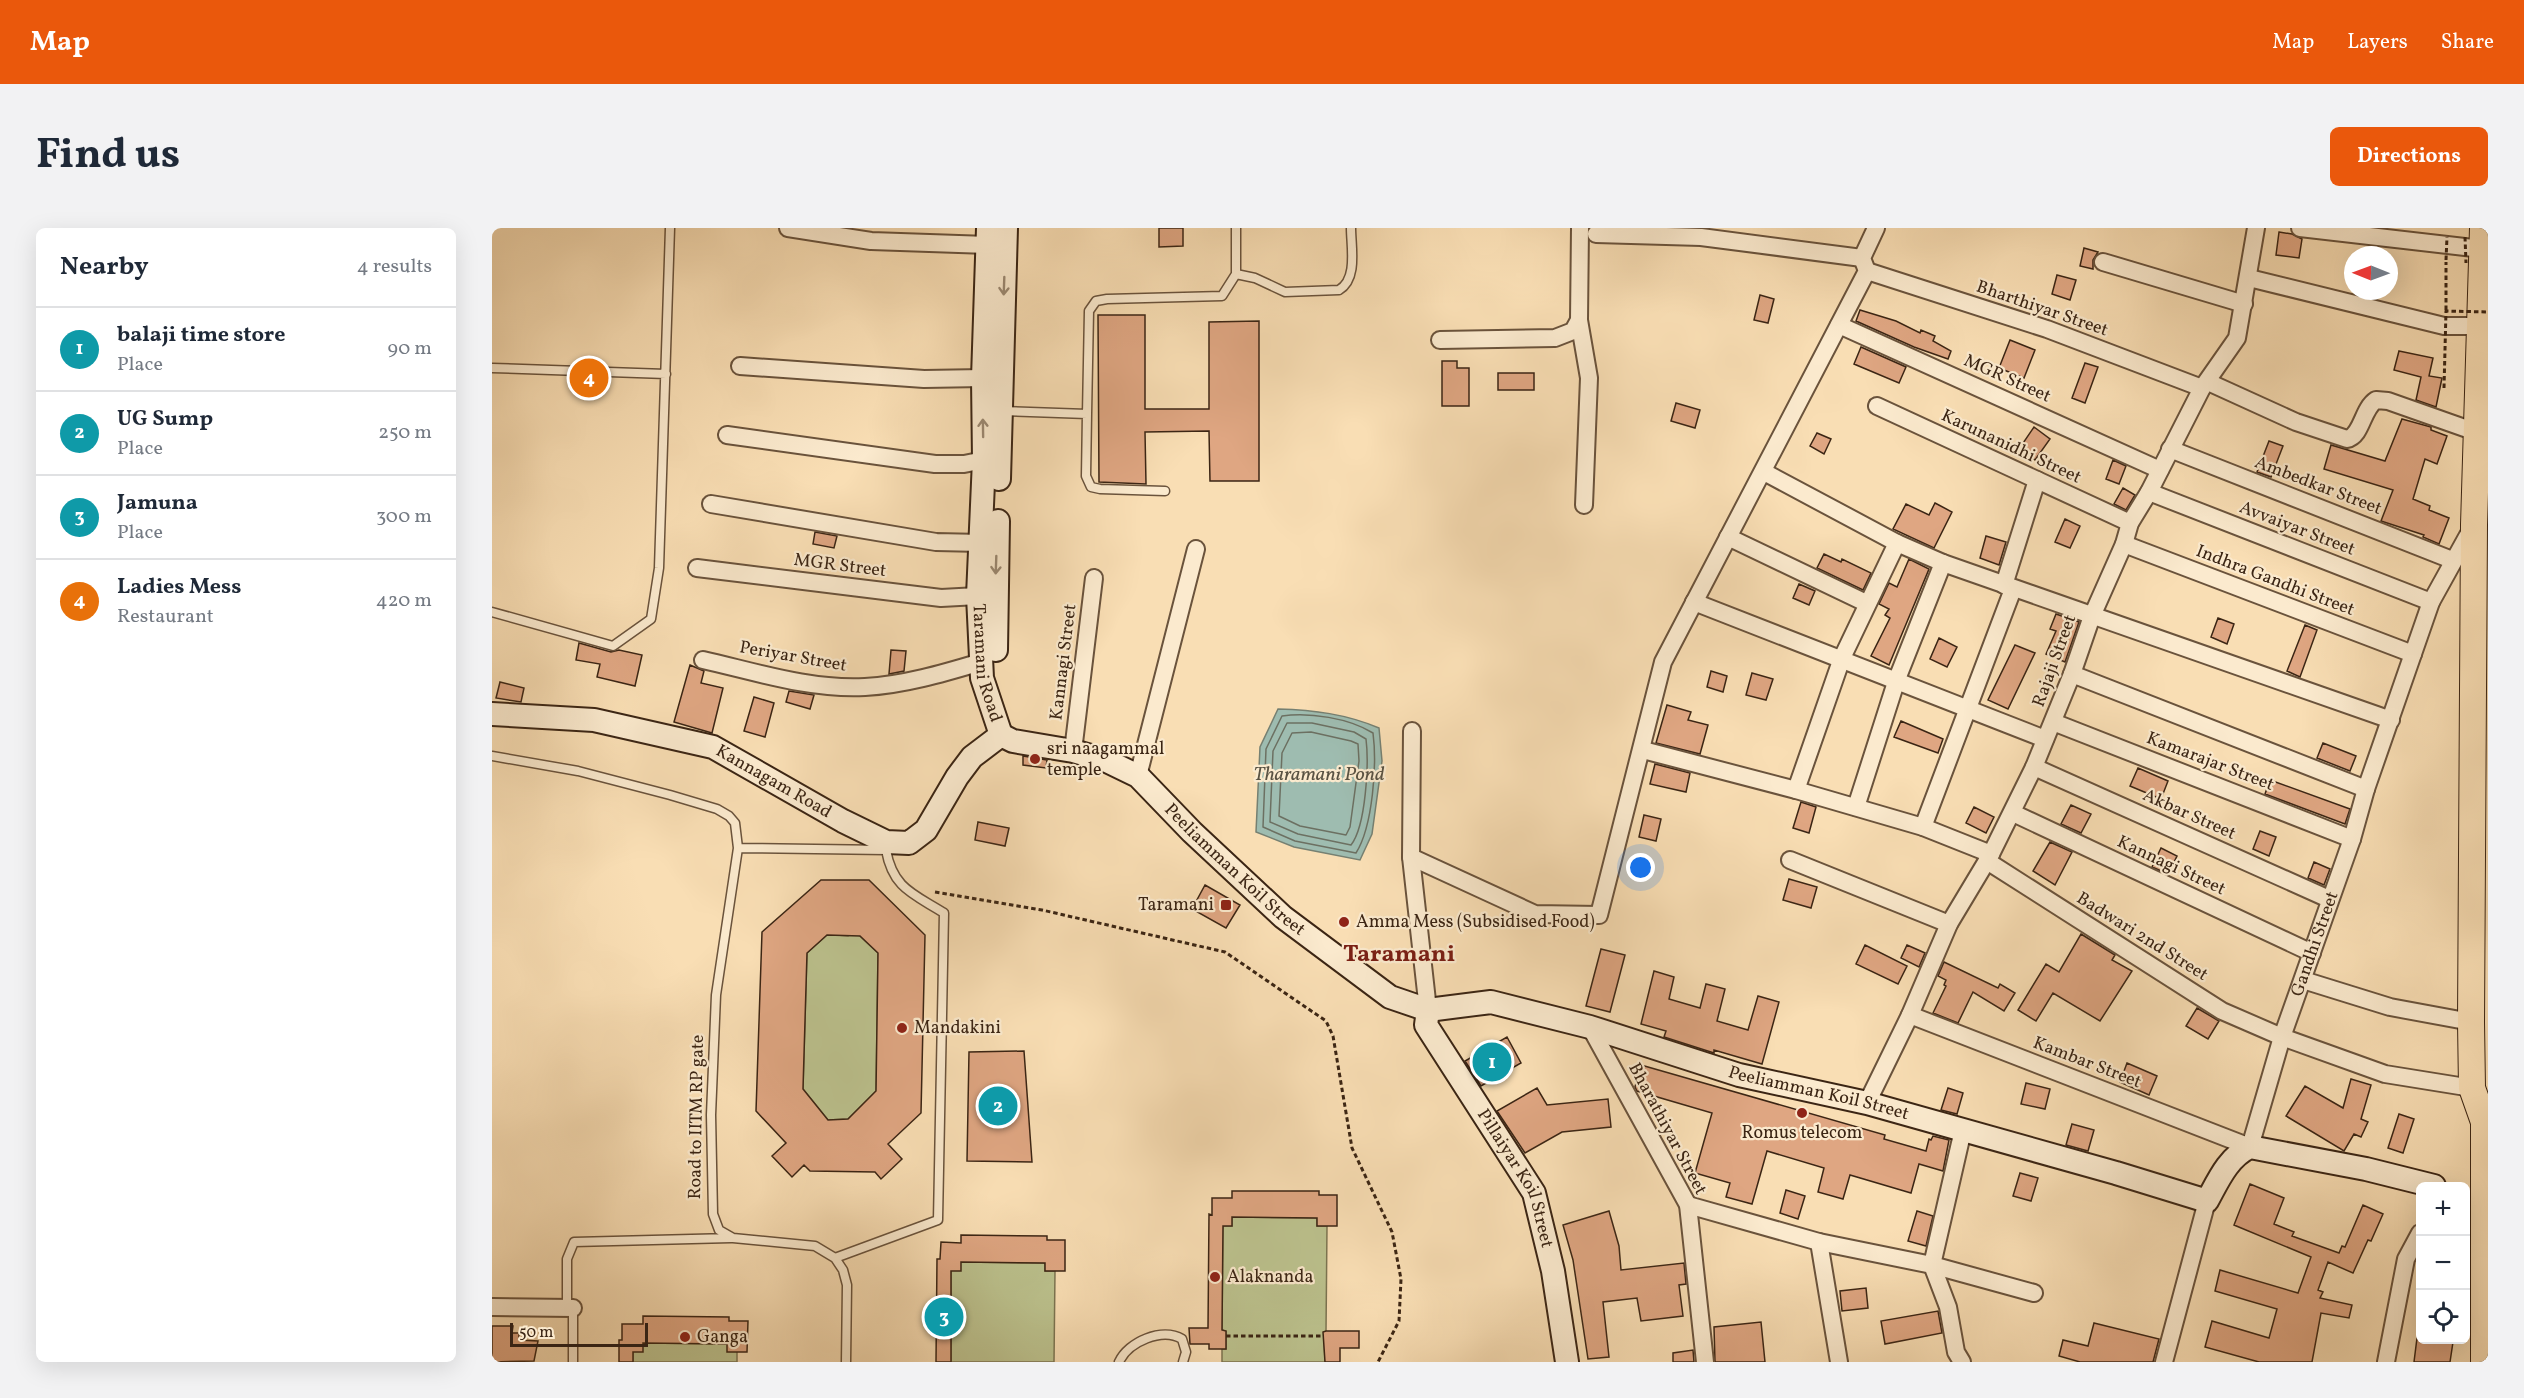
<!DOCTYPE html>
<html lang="en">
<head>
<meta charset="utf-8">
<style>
	body { margin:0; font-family:Vollkorn,serif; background:#f2f2f3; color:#1f2937 }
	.controls { position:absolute; right:18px; bottom:18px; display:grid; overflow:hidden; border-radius:9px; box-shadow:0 6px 24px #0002 }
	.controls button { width:54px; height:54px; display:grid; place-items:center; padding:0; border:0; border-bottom:2px solid #e0e1e3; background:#fff; color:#1f2937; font:30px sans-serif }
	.compass { position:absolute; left:1852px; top:18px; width:54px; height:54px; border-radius:50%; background:#fff; box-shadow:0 6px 24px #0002; rotate:271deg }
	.scale { position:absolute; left:18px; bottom:15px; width:138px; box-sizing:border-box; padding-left:6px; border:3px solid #3b2514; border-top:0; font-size:16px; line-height:21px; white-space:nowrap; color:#3b2514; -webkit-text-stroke:4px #fbeace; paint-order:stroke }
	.you { position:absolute; left:1149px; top:640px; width:21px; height:21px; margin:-15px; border:4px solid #fff; border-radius:50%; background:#1a73e8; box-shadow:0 0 0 9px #1a73e833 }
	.badge { display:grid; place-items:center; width:39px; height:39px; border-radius:50%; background:#ea580c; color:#fff; font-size:20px; font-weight:700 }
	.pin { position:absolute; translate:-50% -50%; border:3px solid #fff; box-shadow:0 2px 6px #0006 }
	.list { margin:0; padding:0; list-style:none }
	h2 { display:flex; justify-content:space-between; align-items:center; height:78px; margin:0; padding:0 24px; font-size:26px }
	h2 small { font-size:20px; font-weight:400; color:#747a83 }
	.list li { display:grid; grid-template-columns:39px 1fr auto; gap:18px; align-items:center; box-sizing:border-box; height:84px; padding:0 24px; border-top:2px solid #e0e1e3 }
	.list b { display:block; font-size:22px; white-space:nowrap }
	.list p { margin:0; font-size:20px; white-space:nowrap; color:#747a83 }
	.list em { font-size:20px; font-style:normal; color:#747a83 }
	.icon { flex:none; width:33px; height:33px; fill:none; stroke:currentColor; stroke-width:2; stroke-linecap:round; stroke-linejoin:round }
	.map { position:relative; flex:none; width:1996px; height:1134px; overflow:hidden; border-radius:9px }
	header { display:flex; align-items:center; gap:36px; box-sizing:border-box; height:84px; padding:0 30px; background:#ea580c; color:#fff }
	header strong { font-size:28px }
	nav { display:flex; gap:33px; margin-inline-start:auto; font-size:21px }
	.intro { display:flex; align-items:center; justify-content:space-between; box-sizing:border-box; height:144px; padding:0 36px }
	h1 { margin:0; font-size:42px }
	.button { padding:15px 27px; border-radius:9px; background:#ea580c; color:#fff; font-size:21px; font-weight:700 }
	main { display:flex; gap:36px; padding:0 36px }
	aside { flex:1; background:#fff; border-radius:9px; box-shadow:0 6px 24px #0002 }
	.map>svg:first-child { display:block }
	.green { fill:#bcc28e; stroke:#7c7451; stroke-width:1.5 }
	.water { fill:#9ebcb0; stroke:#768072; stroke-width:1.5 }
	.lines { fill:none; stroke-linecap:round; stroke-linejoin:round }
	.shore { stroke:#6c7062; stroke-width:1.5 }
	.building { fill:#dfa682; stroke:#3b2514; stroke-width:1.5; fill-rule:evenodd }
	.lane-casing { stroke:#6a533c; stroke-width:11 }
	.street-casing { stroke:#6a533c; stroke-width:20 }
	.secondary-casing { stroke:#3b2514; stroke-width:26 }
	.primary-casing { stroke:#3b2514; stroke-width:28 }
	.path { stroke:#3b2514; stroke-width:3; stroke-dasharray:4.5 3; stroke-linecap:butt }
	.lane { stroke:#fbeace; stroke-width:8 }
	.street { stroke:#fbeace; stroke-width:16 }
	.secondary { stroke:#fbeace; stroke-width:22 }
	.primary { stroke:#f9deb4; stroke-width:26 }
	.path-bridge { stroke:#3b2514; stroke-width:3; stroke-dasharray:4.5 3; stroke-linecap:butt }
	.oneway { stroke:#9b8871 }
	.poi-dot { fill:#8f2418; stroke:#fbeace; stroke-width:2 }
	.labels { text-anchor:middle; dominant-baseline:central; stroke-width:4.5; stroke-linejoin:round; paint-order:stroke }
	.street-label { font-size:18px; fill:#3b2514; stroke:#fbeace }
	.poi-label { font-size:18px; fill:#3b2514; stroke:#fbeace; text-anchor:start }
	.water-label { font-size:20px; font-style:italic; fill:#595243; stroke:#fbeace }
	.district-label { font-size:24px; font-weight:bold; fill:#7a1f14; stroke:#fbeace }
</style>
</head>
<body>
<header>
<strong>Map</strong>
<nav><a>Map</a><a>Layers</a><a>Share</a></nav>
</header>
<div class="intro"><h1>Find us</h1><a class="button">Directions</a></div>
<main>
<aside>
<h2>Nearby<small>4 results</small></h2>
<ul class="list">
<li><span class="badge" style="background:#0f9aa8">1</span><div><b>balaji time store</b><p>Place</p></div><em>90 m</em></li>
<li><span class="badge" style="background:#0f9aa8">2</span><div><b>UG Sump</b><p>Place</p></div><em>250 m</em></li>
<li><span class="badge" style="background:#0f9aa8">3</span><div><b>Jamuna</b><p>Place</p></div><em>300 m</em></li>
<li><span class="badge" style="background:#e8710a">4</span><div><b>Ladies Mess</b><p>Restaurant</p></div><em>420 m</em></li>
</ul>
</aside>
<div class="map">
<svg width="1996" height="1134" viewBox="0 0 1996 1134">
	<rect width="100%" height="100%" fill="#f9deb4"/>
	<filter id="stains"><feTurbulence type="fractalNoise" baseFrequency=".00333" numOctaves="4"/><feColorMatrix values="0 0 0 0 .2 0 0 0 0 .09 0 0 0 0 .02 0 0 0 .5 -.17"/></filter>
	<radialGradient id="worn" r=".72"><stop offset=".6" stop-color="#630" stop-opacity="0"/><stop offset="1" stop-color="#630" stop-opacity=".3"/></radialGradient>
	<path class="green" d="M345,698V707L356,708L357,698L386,725L384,863L356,891L336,892L311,861L315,725Z
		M740,989L825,990V998H835L834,1104L832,1108L833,1134H730V1121H734V1103L730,1102L731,998H740Z
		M469,1034L553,1035V1043H563L562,1134H459V1043Z
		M151,1115L235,1116L245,1124V1134H141V1124Z"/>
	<path class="water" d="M786,481C822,482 854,486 887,500L890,533L880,606L868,632L802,619L764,604L768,519Z"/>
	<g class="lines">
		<path class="shore" d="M790,488C817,484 857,490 881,505C885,536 881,598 864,625L803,613L771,599L774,521Z
			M820,495L862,504L874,511C877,535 874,598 859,617L806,606L778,594L781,523L795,495Z
			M819,504L859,513L866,516L867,533L858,599L854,607L808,598L787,588L790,525L800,505Z"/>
	</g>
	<path class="building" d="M667,0H691V18L667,19Z
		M1787,4L1800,6L1810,11L1807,30L1784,27Z
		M1592,20L1606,24L1601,32V41L1588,38Z
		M1565,47L1584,52L1578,72L1560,66Z
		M1268,67L1282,71L1276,95L1262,92Z
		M1368,82L1404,93L1428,105L1429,102L1443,108L1441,113L1459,123L1456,131L1422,119L1364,93Z
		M606,87H653V181H717V94L767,93V253H718L717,203L653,204L654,256L607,254Z
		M1518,112L1543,122L1532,150L1507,140Z
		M1369,119L1414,139L1407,155L1362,136Z
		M1907,123L1941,130L1937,148L1950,150L1944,179L1924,172L1929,149L1902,142Z
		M950,133H965V140H977V178H950Z
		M1593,135L1606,139L1593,175L1580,170Z
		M1006,145H1042V162H1006Z
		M1184,175L1208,182L1203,200L1179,193Z
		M1910,191L1939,199V202L1955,208L1945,236L1933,231L1921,271L1938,278L1937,282L1957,290L1947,316L1931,309L1932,307L1889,293L1901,262L1832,241L1839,217L1893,233Z
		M1542,199L1558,211L1543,232L1527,221Z
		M1325,205L1339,211L1332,226L1318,218Z
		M1777,213L1791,218L1779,249L1765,244Z
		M1621,232L1634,238L1627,256L1614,251Z
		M1631,260L1643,267L1634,282L1622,276Z
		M1443,275L1460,284L1442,320L1401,301L1414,276L1437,287Z
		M1573,291L1588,298L1578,320L1563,314Z
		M323,304L345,308L342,320L321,316Z
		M1494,308L1514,314L1507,337L1488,330Z
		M1332,326L1349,334L1350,331L1379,345L1371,362L1325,340Z
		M1417,331L1437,341L1397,437L1379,428L1398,390L1393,387L1397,381L1387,376L1397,355L1405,359Z
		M1307,356L1323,363L1317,377L1301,370Z
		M1564,386L1587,394L1573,434L1554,426L1564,403L1558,401Z
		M1726,390L1742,396L1735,416L1719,409Z
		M1813,397L1825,402L1808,449L1795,443Z
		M1447,410L1465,419L1455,439L1438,431Z
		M87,415L119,424L127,422L150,427L143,458L105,449L108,436L84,432Z
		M1523,417L1543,425L1516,481L1496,472Z
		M399,422L414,423L412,443L397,446Z
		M198,437L212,443L209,455L231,460L220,505L182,494Z
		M1219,443L1235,448L1231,464L1215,459Z
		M1260,445L1281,451L1274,472L1254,467Z
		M8,454L32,460L29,474L4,470Z
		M297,463L322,467L318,481L294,474Z
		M262,469L282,475L273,509L252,503Z
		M1175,477L1199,484L1196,492L1216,497L1208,526L1164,515Z
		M1409,493L1451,511L1446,525L1402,509Z
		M1831,515L1864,528L1858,543L1825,530Z
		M531,528L555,532L554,540L531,537Z
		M1163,536L1198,545L1194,564L1158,556Z
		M1646,540L1676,553L1669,571L1638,558Z
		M1778,552L1858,581L1853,596L1773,566Z
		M1309,574L1324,579L1317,605L1301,600Z
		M1579,577L1599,586L1589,605L1569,596Z
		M1482,579L1502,589L1494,605L1474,595Z
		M1152,587L1169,591L1164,613L1147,609Z
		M486,594L517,600L513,618L483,612Z
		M1768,603L1784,609L1777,628L1761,621Z
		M1558,614L1580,624L1563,657L1541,643Z
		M1669,620L1685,628L1676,646L1660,639Z
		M1822,634L1838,641L1832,657L1816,650Z
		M1297,651L1325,659L1319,680L1291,672Z
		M329,652H377L433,707L429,885L396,916L410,931L389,951L383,944L318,943L312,937L300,949L280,928L294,915L264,883L270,704ZM335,707L368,708L386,725L384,863L356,891L336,892L311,861L315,725Z
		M713,657L748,677L734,700L700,681Z
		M1589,706L1623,727L1620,732L1640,743L1608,793L1561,765L1544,793L1526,782L1554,736L1567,744Z
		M1373,717L1415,738L1406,756L1364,736Z
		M1415,717L1433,725L1427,739L1409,730Z
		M1109,721L1133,727L1118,784L1094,778Z
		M1452,734L1506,760L1508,756L1523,765L1512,783L1481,764L1466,795L1441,785L1454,758L1452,757L1454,752L1446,748Z
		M1162,743L1182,749L1177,771L1208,780L1214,756L1233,761L1225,793L1256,802L1266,768L1287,774L1270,836L1222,822V825L1172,809L1174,803L1149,796Z
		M1705,780L1727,793L1716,811L1694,798Z
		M1015,809L1029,835L989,858L973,833Z
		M532,823L540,934L475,933L477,824Z
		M1635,835L1665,848L1657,867L1628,854Z
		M1149,837L1393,907L1392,911L1434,923L1437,911L1439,912L1441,908L1457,912L1451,943L1427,936L1419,965L1358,947L1351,971L1326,964L1332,940L1275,923L1260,976L1234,969L1238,955L1203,945L1220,885L1145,863L1143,859Z
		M1859,851L1879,857L1869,891L1876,894L1869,909L1862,906L1852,923L1794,888L1813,858L1851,880Z
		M1534,855L1558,861L1553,881L1529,876Z
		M1045,860L1055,877L1116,871L1119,899L1070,904L1033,925L1005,883Z
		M1456,860L1471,865L1465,886L1449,882Z
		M1907,886L1922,891L1911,925L1896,920Z
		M1580,896L1602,902L1596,923L1574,917Z
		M1528,945L1546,950L1539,973L1521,968Z
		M1758,956L1792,970L1782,996L1802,1004L1800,1008L1847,1025L1850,1018L1853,1019L1871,977L1891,986L1879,1013L1876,1012L1861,1045L1836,1034L1826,1062L1831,1064L1828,1070L1860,1077L1857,1090L1829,1085L1820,1134H1767L1713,1119L1720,1093L1777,1110L1785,1081L1723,1063L1728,1042L1806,1065L1819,1029L1742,997Z
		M1294,962L1313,968L1306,991L1288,985Z
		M740,963H827V967H845V998H825V990L740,989V998H731L730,1102L734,1103V1121H717V1116H698L697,1100H716L717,986L720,987V970H740Z
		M1117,983L1127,1018L1129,1042L1192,1035L1194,1056L1187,1057L1191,1088L1149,1093L1145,1070L1111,1074L1117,1129L1096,1131L1081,1032L1071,997Z
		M1425,983L1441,988L1434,1018L1416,1013Z
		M469,1007L555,1008V1012H573V1043H553V1035L469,1034V1043H459V1134H444L445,1031H448L449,1014L469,1015Z
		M1374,1060L1376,1080L1350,1083L1348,1063Z
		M1446,1083L1450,1105L1393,1116L1389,1093Z
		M151,1088L237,1089V1093H256L255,1124H235V1116L151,1115V1124H141V1134H127V1112H130V1096H151Z
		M1269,1094L1273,1134H1223L1222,1099Z
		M1602,1095L1667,1111L1661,1134H1588L1567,1128L1571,1112L1596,1118Z
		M0,1098H21L20,1105H27V1112L46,1113L42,1133L0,1134Z
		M834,1103H867V1120H848V1134H833L831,1104Z
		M1925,1110L1961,1114L1958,1134H1922Z
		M1201,1122L1202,1134H1181V1125Z"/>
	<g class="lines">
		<defs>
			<path id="lane" d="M744,46L763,50L793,64L847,62C866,51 859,19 859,0
				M0,140L174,146
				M509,183L595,186L594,248L599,259L608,261L673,263
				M595,186L597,83L604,73L615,71L730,68L744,46V0
				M0,384L121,418L159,391L167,340L178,0
				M0,528L86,543L178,567L225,581L237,588L243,595L246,620L224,767L219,887L221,986L227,1002L241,1010L323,1018L343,1030L351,1042L355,1057L354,1134
				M246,620L394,622C401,661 422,666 452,685L446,992L343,1030
				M75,1080V1031L82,1014L239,1010
				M81,1134V1080
				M627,1134C636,1114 670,1099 690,1111L694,1124L691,1134"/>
			<g id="street">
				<path d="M296,0L379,13L496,17"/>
				<path d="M1808,0L1990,21"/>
				<path d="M1104,6L1209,9L1370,30"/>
				<path d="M1611,34L1752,76"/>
				<path d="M1375,43L1555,101L1710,160"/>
				<path d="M1757,50L1952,98H1989"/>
				<path d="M1087,92L1097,150L1092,277"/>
				<path d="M1347,97L1668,242"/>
				<path d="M948,112L1063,110L1081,103L1087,92L1088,0"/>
				<path d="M248,138L432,151L491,150"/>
				<path d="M1716,154L1804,194L1855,211C1870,208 1870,181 1884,172L1896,173L1984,204"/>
				<path d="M1385,178L1638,295"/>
				<path d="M235,207L443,236H472L492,232"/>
				<path d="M1678,221L1960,332"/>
				<path d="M1272,244L1405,315L1451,335L1899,492"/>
				<path d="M1657,264L1939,374"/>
				<path d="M219,276L444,314L490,315"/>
				<path d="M1236,309L1374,375"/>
				<path d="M1632,316L1921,426"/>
				<path d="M205,340L449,370L486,368"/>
				<path d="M1512,357L1545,252"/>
				<path d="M1202,374L1553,511"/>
				<path d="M211,432C264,444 319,462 373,459C412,457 452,445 489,434"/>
				<path d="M1580,446L1874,561"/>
				<path d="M1561,494L1860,611"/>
				<path d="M920,503L919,629L936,782"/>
				<path d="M1151,522L1304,562L1431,599L1499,626"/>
				<path d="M581,523L602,350"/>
				<path d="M1542,539L1837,671"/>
				<path d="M646,548L704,321"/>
				<path d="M1304,562L1350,430L1405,315"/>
				<path d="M1364,579L1405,451L1451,335"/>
				<path d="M1521,585L1820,725"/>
				<path d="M1431,599L1521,361"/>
				<path d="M919,629L1043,686L1107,687L1171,434L1375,43L1370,30L1384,0"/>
				<path d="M1298,632L1457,696"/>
				<path d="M1495,633L1730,783L1790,809L1893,846L1980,860"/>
				<path d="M1811,752L1898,779L1979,794"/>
				<path id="s1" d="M1418,787L1758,919L1790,809L1860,611L1874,561L1939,374L1980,300"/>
				<path d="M1098,799L1196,977L1213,1134"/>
				<path d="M1375,875L1418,787L1457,696L1499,626L1542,539L1580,446L1600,388L1632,316L1638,295L1657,264L1710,160L1745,110L1764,0"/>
				<path d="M1196,977L1327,1014L1440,1037L1542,1065"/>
				<path d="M1327,1014L1347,1134"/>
				<path d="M0,1079L81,1080"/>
				<path d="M1470,1134L1464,1124L1456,1079L1440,1037L1471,902"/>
				<path d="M1672,1134L1715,973"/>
				<path d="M1894,1134L1914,1031L1928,1005"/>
			</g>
			<g id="secondary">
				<path id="s2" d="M496,0L491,150L492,232L486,368L490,450L509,507"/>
				<path d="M507,251L514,0"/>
				<path d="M504,422L506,293"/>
				<path id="s3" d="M0,486L102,492L221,519L351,593L394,614L417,615L434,602L465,549L480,529L509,507"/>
				<path id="s4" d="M509,507L521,513L581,523L613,532L646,548L700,604L791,689L898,769L936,782L999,774L1098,799L1247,847L1375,875L1624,945L1715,973C1726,953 1736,929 1758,919L1874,941L1942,958"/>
				<path id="s5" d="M936,782L934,797L1042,965L1061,1043L1075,1134"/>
			</g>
			<path id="primary" d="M1991,0L1982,297L1979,794L1980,860L1992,894V1134"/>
		</defs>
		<use href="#lane" class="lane-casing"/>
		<use href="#street" class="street-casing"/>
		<use href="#secondary" class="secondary-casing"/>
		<use href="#primary" class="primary-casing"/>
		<path class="path" d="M1954,82V34
			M443,664L550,682L733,724L834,793L841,808L860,920L900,1004L909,1051L907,1093L886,1134
			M734,1108H832"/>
		<use href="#lane" class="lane"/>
		<use href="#street" class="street"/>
		<use href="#secondary" class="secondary"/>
		<use href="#primary" class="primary"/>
		<path class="path-bridge" d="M1973,9L1974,35
			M1954,32L1955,9
			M1952,160L1954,83L1996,84"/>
	</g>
	<defs><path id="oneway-shaft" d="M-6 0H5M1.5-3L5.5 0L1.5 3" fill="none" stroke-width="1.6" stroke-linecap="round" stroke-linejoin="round" transform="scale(1.5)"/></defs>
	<g class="oneway">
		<use href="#oneway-shaft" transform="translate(512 58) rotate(92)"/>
		<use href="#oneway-shaft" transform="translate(491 200) rotate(-91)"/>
		<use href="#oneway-shaft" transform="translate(504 337) rotate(92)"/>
	</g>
	<g class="poi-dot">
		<circle cx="543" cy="531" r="6"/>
		<rect x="728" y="671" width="12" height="12" rx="3"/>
		<circle cx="852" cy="694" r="6"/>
		<circle cx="410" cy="800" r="6"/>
		<circle cx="1310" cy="885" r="6"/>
		<circle cx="723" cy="1049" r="6"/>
		<circle cx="193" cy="1109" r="6"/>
	</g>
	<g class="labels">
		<g class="street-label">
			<text transform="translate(1550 81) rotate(19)">Bharthiyar Street</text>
			<text transform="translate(1515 151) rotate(24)">MGR Street</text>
			<text transform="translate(1519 219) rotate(25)">Karunanidhi Street</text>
			<text transform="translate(1826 258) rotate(21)">Ambedkar Street</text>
			<text transform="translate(1805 301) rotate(21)">Avvaiyar Street</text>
			<text transform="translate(348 338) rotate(7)">MGR Street</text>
			<text transform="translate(1783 353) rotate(21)">Indhra Gandhi Street</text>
			<text transform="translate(301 429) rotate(10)">Periyar Street</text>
			<text transform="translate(1563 433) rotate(-70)">Rajaji Street</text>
			<text transform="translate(572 434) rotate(-83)">Kannagi Street</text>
			<text stroke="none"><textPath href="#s2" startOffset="436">Taramani Road</textPath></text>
			<text transform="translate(1718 534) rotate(21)">Kamarajar Street</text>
			<text stroke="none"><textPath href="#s3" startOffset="294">Kannagam Road</textPath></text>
			<text transform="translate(1697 587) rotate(24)">Akbar Street</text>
			<text transform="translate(1679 638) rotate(25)">Kannagi Street</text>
			<text stroke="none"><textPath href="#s4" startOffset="279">Peeliamman Koil Street</textPath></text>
			<text transform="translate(1650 709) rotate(32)">Badwari 2nd Street</text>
			<text stroke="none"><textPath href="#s1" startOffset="578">Gandhi Street</textPath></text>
			<text transform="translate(1595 835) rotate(21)">Kambar Street</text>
			<text stroke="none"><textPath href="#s4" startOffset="924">Peeliamman Koil Street</textPath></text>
			<text transform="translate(205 889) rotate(-89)">Road to IITM RP gate</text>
			<text transform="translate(1175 901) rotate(62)">Bharathiyar Street</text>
			<text stroke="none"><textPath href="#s5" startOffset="194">Pillaiyar Koil Street</textPath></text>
		</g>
		<g class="poi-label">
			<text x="555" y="521">sri naagammal<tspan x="555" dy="21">temple</tspan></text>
			<text x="722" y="677" text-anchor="end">Taramani</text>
			<text x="864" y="694">Amma Mess (Subsidised Food)</text>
			<text x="422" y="800">Mandakini</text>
			<text x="1310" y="905" text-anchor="middle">Romus telecom</text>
			<text x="735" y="1049">Alaknanda</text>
			<text x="205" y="1109">Ganga</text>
		</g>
		<g class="water-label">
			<text x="827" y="547">Tharamani Pond</text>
		</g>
		<g class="district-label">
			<text x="907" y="727">Taramani</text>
		</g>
	</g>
	<rect width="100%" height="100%" filter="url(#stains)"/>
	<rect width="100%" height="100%" fill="url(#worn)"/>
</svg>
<div class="controls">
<button>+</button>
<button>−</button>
<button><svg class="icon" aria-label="locate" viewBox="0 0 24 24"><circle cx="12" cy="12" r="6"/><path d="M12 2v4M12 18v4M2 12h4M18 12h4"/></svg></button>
</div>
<svg class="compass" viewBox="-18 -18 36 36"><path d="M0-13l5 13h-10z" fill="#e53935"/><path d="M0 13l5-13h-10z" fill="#747a83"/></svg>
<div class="scale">50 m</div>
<div class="you"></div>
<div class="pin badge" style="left:1000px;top:834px;background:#0f9aa8">1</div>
<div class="pin badge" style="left:506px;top:878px;background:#0f9aa8">2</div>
<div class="pin badge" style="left:452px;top:1089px;background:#0f9aa8">3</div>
<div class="pin badge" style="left:97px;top:150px;background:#e8710a">4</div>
</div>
</main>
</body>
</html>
